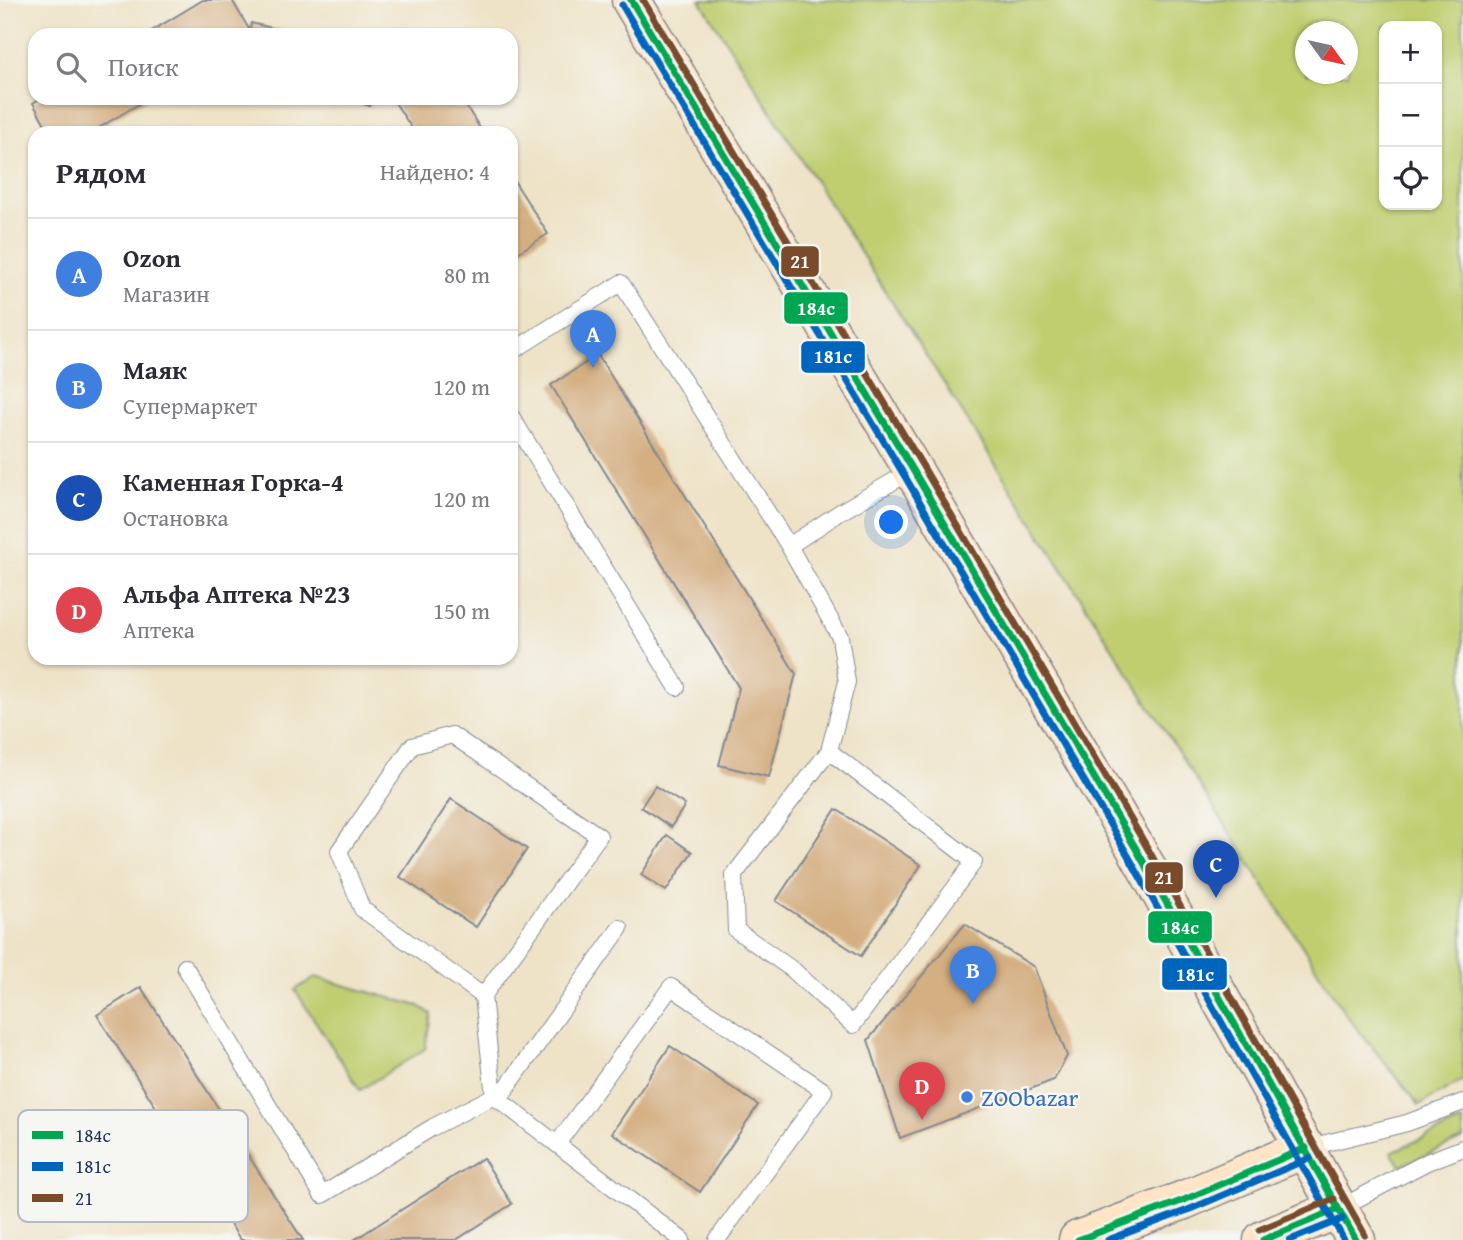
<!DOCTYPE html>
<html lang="ru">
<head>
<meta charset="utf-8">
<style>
	body { margin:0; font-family:"Gentium Book Plus",serif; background:#f7f7f7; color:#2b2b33 }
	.controls { position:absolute; right:21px; top:21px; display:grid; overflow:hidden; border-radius:14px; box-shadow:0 2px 5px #0004 }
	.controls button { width:63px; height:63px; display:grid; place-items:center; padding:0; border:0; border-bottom:2px solid #e1e1e2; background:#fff; color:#2b2b33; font:35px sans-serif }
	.compass { position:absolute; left:1295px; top:21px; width:63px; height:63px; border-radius:50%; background:#fff; box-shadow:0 2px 5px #0004; rotate:123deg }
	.you { position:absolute; left:892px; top:523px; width:24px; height:24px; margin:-18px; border:5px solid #fff; border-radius:50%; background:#1a73e8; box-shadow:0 0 0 10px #1a73e833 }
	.badge { display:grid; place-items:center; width:46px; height:46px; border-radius:50%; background:#0b8043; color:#fff; font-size:23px; font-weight:700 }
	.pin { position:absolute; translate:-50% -58px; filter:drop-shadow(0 2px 4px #0008) }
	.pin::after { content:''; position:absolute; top:37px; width:24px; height:21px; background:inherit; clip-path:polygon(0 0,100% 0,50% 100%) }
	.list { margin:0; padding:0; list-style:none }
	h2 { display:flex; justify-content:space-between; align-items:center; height:91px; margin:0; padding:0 28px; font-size:30px }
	h2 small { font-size:23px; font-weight:400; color:#7c7c81 }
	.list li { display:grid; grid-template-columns:46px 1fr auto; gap:21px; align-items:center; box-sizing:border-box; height:112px; padding:0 28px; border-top:2px solid #e1e1e2 }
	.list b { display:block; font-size:26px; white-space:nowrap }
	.list p { margin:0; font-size:23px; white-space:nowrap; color:#7c7c81 }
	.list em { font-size:23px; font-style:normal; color:#7c7c81 }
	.icon { flex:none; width:38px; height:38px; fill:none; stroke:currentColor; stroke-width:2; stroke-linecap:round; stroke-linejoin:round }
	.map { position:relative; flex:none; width:1463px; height:1240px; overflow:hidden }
	.search { position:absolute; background:#fff; box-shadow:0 2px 5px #0004; left:28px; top:28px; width:490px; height:77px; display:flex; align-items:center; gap:18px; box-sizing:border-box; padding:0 24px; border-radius:21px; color:#7c7c81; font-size:26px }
	.panel { position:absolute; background:#fff; box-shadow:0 2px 5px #0004; left:28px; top:126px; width:490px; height:539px; border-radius:21px }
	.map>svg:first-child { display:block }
	.green { fill:#c0ce70; stroke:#6e7e67; stroke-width:2; fill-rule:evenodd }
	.building { fill:#d4af82 }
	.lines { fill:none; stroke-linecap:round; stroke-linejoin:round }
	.lane-casing { stroke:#848992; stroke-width:18 }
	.secondary-casing { stroke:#848992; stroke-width:41 }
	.lane { stroke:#fff; stroke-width:16 }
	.secondary { stroke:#ffe4c6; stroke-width:38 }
	.bus-1-casing { stroke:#f6f6f2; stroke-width:12 }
	.bus-2-casing { stroke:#f6f6f2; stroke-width:12 }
	.bus-3-casing { stroke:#f6f6f2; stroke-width:12 }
	.bus-1 { stroke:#00a651; stroke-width:7 }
	.bus-2 { stroke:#0065bd; stroke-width:7 }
	.bus-3 { stroke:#7a4b2a; stroke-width:7 }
	.shop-dot { fill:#3f7fe0; stroke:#f6f6f2; stroke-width:2.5 }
	.labels { text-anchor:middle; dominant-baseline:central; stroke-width:5; stroke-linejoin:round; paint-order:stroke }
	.shop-label { font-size:24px; fill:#366cbe; stroke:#f6f6f2; text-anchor:start }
	.key { fill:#f6f6f2; stroke:#b4bac6; stroke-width:2 }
	.key-label { font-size:19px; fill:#1b2f5e }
	.line-badge { stroke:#f6f6f2; stroke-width:2.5 }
	.badge-label { font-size:19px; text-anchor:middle; font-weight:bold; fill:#fff }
</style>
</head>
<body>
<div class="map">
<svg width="1463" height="1240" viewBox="0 0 1463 1240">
	<rect width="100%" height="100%" fill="#f6f6f2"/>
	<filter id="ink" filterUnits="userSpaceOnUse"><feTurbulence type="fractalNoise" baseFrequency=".0143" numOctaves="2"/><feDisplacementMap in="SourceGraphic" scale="14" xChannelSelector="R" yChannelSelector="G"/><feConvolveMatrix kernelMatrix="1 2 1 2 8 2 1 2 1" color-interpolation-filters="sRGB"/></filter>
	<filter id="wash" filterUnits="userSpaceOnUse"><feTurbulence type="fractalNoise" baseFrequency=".00686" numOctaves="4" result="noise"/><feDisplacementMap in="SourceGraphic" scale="28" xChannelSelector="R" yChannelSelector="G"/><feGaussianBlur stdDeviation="1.57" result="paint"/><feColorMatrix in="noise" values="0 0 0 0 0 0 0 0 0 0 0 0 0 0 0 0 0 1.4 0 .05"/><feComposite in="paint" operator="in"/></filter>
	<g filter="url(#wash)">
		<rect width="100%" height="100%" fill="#eee3c7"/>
		<path class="green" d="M700,0H1463V1080L1419,1105L1346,1015ZM1384,26H1437V205H1384ZM1306,32H1348V74H1306Z
			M315,977L419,1006L431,1014L425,1049L360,1090L295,990Z
			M1463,1121V1139L1400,1166L1391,1152Z"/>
		<g id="blocks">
			<path class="building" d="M203,0H232L250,31L251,23L301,35H145Z
				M41,98H149L90,133H50L33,103Z
				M342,98H372L370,106Z
				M392,98H461L483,133H415Z
				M511,176L548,234L511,257Z
				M598,355L796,674L769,777L719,765L739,688L551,385Z
				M655,786L685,805L671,827L641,807Z
				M451,799L527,849L476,927L400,877Z
				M836,809L921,865L861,956L776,901Z
				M667,835L692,852L666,891L641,875Z
				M965,924L1034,967L1067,1056L1054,1080L900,1138L868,1040Z
				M141,987L280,1205L303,1240H241L236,1233L97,1015Z
				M670,1046L758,1105L700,1192L612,1133Z
				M483,1158L512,1204L456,1240H354Z"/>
		</g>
	</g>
	<g filter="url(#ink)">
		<use href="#blocks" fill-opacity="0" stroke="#848992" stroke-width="2"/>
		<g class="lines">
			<defs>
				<path id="lane" d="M511,352L621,283L789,546L842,511L913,470
					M511,416L677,687
					M789,546L840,637L847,682L829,751L734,875L736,930L793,970L853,1025L974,862L829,751
					M185,967L322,1195L433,1127L494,1096
					M483,996L362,909L339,851L412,746L452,735L599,836L483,996L494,1096L682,1240
					M498,1100L620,928
					M557,1144L671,987L824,1091L717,1240
					M1306,1148L1407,1123L1463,1102
					M1338,1209L1427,1162L1463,1148"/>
				<path id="secondary" d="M631,0L913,470L1135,847L1356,1240
					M1078,1240L1184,1200L1306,1148
					M1263,1240L1338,1209"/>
			</defs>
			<use href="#lane" class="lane-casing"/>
			<use href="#secondary" class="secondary-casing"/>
			<use href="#lane" class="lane"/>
			<use href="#secondary" class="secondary"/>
			<defs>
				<path id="bus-1" d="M631,0L913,470L1135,847L1356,1240
					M1078,1240L1184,1200L1306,1148
					M1263,1240L1338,1209"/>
				<path id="bus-2" d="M622,5L904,475L1126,852L1344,1240
					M1108,1240L1188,1210L1310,1158
					M1290,1240L1342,1219"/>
				<path id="bus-3" d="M643,0L922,465L1144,842L1365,1235
					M1259,1230L1334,1199"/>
			</defs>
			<use href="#bus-1" class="bus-1-casing"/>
			<use href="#bus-2" class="bus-2-casing"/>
			<use href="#bus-3" class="bus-3-casing"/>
			<use href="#bus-1" class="bus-1"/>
			<use href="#bus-2" class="bus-2"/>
			<use href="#bus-3" class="bus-3"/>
		</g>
	</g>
	<circle class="shop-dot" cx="967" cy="1097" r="7"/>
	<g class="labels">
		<g class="shop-label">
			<text x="981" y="1097">ZOObazar</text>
		</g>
	</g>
	<rect x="18" y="1110" width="230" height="112" rx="10" class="key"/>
	<rect x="32" y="1131" width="31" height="8" fill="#00a651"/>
	<rect x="32" y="1162" width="31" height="9" fill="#0065bd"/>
	<rect x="32" y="1194" width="31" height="8" fill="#7a4b2a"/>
	<g class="key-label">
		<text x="75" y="1142">184с</text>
		<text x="75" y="1173">181с</text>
		<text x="75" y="1205">21</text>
	</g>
	<g class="line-badge">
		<rect x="780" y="245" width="40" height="33" rx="7" fill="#7a4b2a"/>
		<rect x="783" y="291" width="66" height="34" rx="7" fill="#00a651"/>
		<rect x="800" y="340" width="66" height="34" rx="7" fill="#0065bd"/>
		<rect x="1144" y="861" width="40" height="33" rx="7" fill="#7a4b2a"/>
		<rect x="1147" y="910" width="66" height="34" rx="7" fill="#00a651"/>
		<rect x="1161" y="957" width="67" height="34" rx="7" fill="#0065bd"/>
	</g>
	<g class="badge-label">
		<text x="800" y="268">21</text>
		<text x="816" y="315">184с</text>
		<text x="833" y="363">181с</text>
		<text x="1164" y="884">21</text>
		<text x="1180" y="934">184с</text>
		<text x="1195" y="981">181с</text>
	</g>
</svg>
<div class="controls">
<button>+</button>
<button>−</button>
<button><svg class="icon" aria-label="locate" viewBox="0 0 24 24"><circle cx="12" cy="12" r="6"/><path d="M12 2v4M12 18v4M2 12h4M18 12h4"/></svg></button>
</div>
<svg class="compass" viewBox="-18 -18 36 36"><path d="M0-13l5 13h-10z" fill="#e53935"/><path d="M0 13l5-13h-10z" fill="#7c7c81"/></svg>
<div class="you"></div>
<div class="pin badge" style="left:593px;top:368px;background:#3f7fe0">A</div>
<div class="pin badge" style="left:973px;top:1004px;background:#3f7fe0">B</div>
<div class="pin badge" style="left:1216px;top:898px;background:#1a4fb4">C</div>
<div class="pin badge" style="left:922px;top:1120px;background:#e0444e">D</div>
<div class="search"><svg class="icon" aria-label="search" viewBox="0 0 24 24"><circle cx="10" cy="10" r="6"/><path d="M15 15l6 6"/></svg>Поиск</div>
<section class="panel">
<h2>Рядом<small>Найдено: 4</small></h2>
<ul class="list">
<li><span class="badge" style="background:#3f7fe0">A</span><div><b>Ozon</b><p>Магазин</p></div><em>80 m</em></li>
<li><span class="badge" style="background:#3f7fe0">B</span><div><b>Маяк</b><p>Супермаркет</p></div><em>120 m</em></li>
<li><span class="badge" style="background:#1a4fb4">C</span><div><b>Каменная Горка-4</b><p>Остановка</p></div><em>120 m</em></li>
<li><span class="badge" style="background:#e0444e">D</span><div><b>Альфа Аптека №23</b><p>Аптека</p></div><em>150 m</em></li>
</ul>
</section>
</div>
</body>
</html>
